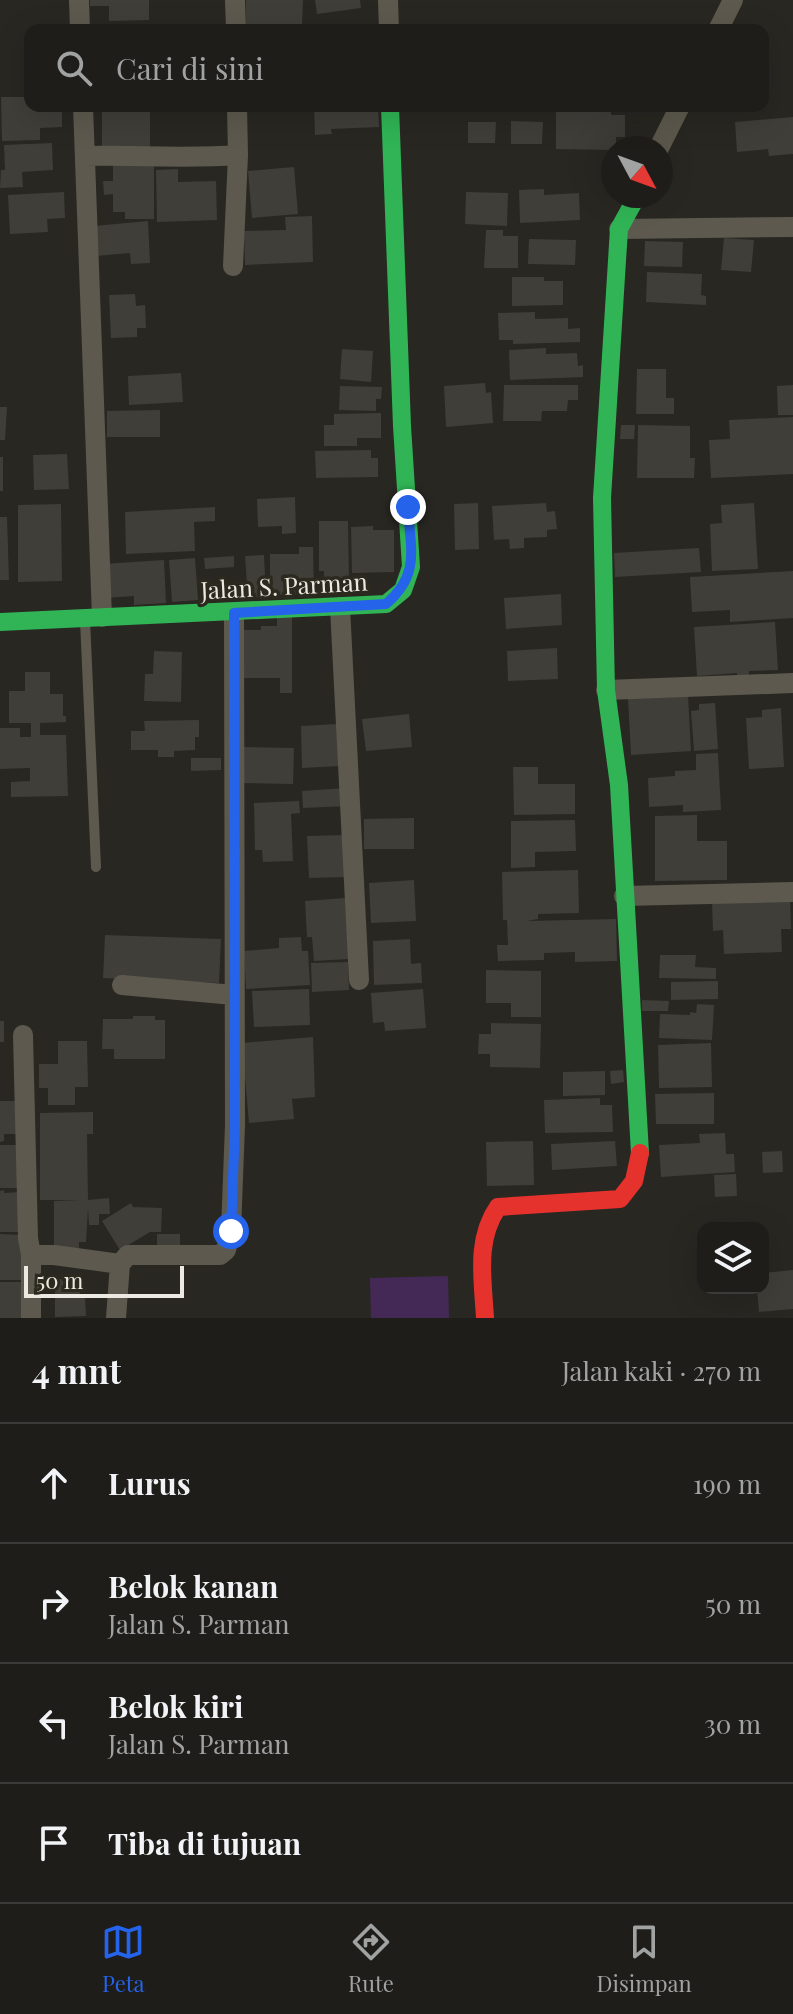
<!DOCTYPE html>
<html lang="id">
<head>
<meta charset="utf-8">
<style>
	body { margin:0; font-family:"Playfair Display",serif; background:#262623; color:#f1f3f6 }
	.controls { position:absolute; right:24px; bottom:24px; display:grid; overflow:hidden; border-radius:16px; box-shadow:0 8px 32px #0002 }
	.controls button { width:72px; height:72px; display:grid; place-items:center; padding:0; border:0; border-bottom:2px solid #3c3b39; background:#1e1d1a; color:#f1f3f6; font:40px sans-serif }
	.compass { position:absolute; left:601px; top:136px; width:72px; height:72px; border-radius:50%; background:#1e1d1a; box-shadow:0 8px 32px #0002; rotate:131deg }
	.scale { position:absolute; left:24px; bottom:20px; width:160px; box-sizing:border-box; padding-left:8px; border:4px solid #ece9e3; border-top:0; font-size:22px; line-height:28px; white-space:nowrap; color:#ece9e3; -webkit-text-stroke:6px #2c291e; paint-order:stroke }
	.stop { position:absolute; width:24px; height:24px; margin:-18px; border:6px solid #2563eb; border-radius:50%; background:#fff }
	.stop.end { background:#2563eb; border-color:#fff; box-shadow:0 2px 8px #0008 }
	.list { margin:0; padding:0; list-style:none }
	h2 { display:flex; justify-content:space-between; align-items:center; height:104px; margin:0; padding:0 32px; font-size:34px }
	h2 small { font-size:26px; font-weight:400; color:#a1a2a2 }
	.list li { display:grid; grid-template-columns:52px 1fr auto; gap:24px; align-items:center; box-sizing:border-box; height:120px; padding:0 32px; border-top:2px solid #3c3b39 }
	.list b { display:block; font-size:30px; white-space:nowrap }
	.list p { margin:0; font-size:26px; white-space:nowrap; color:#a1a2a2 }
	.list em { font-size:26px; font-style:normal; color:#a1a2a2 }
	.icon { flex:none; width:44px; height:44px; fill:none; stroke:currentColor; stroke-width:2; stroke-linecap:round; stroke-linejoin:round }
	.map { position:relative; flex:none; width:793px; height:1318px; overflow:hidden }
	.search { position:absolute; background:#1e1d1a; box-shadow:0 8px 32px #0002; left:24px; right:24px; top:24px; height:88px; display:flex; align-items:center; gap:20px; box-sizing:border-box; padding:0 28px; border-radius:16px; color:#a1a2a2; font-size:30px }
	.sheet { height:584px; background:#1e1d1a }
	nav { display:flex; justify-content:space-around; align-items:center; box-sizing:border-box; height:112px; border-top:2px solid #3c3b39; background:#1e1d1a; font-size:22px; color:#a1a2a2 }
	nav a { display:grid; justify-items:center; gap:4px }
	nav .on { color:#2563eb }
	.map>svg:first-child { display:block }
	.green { fill:#442957 }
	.building { fill:#3f3e39 }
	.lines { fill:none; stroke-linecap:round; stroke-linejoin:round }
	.lane { stroke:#5d594e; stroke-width:10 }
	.street { stroke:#5d594e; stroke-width:20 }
	.fast { stroke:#30b455; stroke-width:18 }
	.jam { stroke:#e5322d; stroke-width:18 }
	.route { stroke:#2563eb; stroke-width:10 }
	.labels { text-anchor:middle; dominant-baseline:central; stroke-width:7; stroke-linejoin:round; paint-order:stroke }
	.street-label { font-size:24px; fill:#ece9e3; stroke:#2c291e }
</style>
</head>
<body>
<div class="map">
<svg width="793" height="1318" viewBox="0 0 793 1318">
	<rect width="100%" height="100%" fill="#282722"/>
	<path class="green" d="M448,1276L449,1318H371L370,1278Z"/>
	<path class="building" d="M90,0H149V20L109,21V6H90Z
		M246,0H303L302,25H246Z
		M315,0H360L361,8L317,14Z
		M1,97H30V106L62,108V127L40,128V140L2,141Z
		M102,106H150V149L102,150Z
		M314,106H378L379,127L331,129L332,134L315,135Z
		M556,106H572V109H611V115H625V137H616V148L613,150L556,149Z
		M793,117V154L769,156L768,149L737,152L735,122Z
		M511,121L543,122L542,144H511Z
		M468,122H496L495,143H468Z
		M52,143L53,170L22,172L23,187L0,188L1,170H5L4,145Z
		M154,158V219H125V212H113V194L104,195L103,181H113V159Z
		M294,167L298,214L252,218L248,171Z
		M178,169V182L216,181L217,220L157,222L156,170Z
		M544,189V195L579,193L580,220L520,223L519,190Z
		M64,192L65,218L47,219L48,232L10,234L8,195Z
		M466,192L508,193L507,226L465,224Z
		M312,216L313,262L245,265L244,231L286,230L285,217Z
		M148,221L150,263L131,264L130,253L96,256L94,226Z
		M486,230H503V236H518V268H484Z
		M724,238L754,240L751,272L721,270Z
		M529,239L576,240L575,265L528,264Z
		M645,241L683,242L682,267L644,266Z
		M647,272L702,274L701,295L706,296V305L646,302Z
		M512,277H544V281H563V305L512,306Z
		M135,294L136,306L145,305L146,328H137V337L111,338L109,295Z
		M535,312V319L568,318V329L580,328V342L513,344V340H499L498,313Z
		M546,348V354L577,353L578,366L583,365V377L510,380L509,350Z
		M342,349L373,351L371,382L340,379Z
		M637,369H666V398H674V414H636Z
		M181,373L183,402L129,405L128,376Z
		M485,383L486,393L491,392L493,423L446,427L444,386Z
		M504,385H578V400H568L567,411H542L541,421H503Z
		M793,385V415H778L777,386Z
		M340,386L382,387L381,399H376V411L339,410Z
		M0,407H7L5,440H0Z
		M160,410V437H107V411Z
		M381,413V438H357V446H324V425H334V414Z
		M793,417V474L711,478L709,440L730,439L729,420Z
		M621,425H635L634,439H620Z
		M638,425L690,426V458H695L694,478H637Z
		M371,450V458H378V477L316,478L315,451Z
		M67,454L69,489L34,490L33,455Z
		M0,457H3V491H0Z
		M295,497L296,533L282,534V526L258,527L257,499Z
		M478,503L479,549L455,550L454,504Z
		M546,503L547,512L555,511L557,529L547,530V537L524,538V548L510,549L509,539L494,540L492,506Z
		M754,503L758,569L712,571L710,524L722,523L721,505Z
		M61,504L62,581L18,582V505Z
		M215,507V521L194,522L195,551L126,554L125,512Z
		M0,517H7L9,580H0Z
		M319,521H348L349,582H329V578H324V571H319Z
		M373,526V530H394V572L352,573L351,527Z
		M299,547H313L314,594L270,595V554H299Z
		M699,548L701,572L615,577L614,553Z
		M264,555L266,597L248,598L245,556Z
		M234,556V567L205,569L204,558Z
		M195,558L198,600L172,602L169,560Z
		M164,560L166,603L134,605V596L105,598L103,564Z
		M793,571V618L730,622V610L692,612L690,577Z
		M561,594L562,625L506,629L504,598Z
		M277,616L292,617V693H280V678H242L243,630H261V626H277Z
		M775,622L778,670L749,671V678L737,679V673L697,676L694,627Z
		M557,648L558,679L508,681L507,651Z
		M154,651L182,652L181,702L144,701L145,674H153Z
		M25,672H50V694H63V716H66V722L40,723V735H66L68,796L11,797V782L30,781V768L0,769V728H20V737H31V723H9V691H25Z
		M688,695L691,751L631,755L628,698Z
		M715,703L718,749L694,751L691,711L699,710V704Z
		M781,708L784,767L749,769L746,718L762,717V710Z
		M409,714L412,747L366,751L362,719Z
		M199,720V737H195V750L174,751V757H158V750H131V731H145L144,721Z
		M338,724L340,766L302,768L301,726Z
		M242,747L294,748L293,784L241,783Z
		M718,753L721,810L683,812V805L649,807L648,778L675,776V771L696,770V754Z
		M191,758H221V770L191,771Z
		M513,767H538V784H575V814L514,815Z
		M346,788L347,806L303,808L302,791Z
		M299,801L300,813L291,814L293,861L263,862L262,850H255L254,803Z
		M697,815V841H727V880L655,881V816Z
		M414,818V849H364V819Z
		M575,820L576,851L535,852V867L511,868V821Z
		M344,835L346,877L309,878L307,836Z
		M578,870L579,913L538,914V919L527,921L616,919L617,961L575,962V952L544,953V960L498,961L497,945H508L507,920H503L502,872Z
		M414,880L416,921L371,923L369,883Z
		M345,898L349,959L314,961L312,937H307L305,901Z
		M790,898L791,929H781L782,952L724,954L723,930L713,931L712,901Z
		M105,935L221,939L219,983L103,978Z
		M301,937L302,951H308L310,985L246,989L244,951L279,948V938Z
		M410,939L411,964L421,963L422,983L374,985L373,941Z
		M660,955H696L695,967L716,968V979L659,978Z
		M348,962L349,990L312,992L311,963Z
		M486,970L541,971V1017H511V1003H486Z
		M718,981V999L671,1000V982Z
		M309,989L310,1025L254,1027L252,991Z
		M423,989L426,1028L385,1031L384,1022L373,1023L371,993Z
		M642,1000L669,1001L668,1011H642Z
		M697,1004L714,1005L712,1040L659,1038L660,1014L690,1015V1012L696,1013Z
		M133,1016H155V1020H165V1059H114V1049H102L103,1019H133Z
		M0,1021H4V1042H0Z
		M491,1023L541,1024L540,1068L490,1067V1054H478L479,1034H491Z
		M313,1037L315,1097L292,1099L294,1119L249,1123L242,1043Z
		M58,1041H87L88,1087H75V1105H48V1088H39V1064H58Z
		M711,1043L712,1087L659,1088L658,1045Z
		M623,1070L624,1082L611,1084L610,1071Z
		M605,1071V1095L563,1096V1072Z
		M714,1093V1124H656L655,1094Z
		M600,1098V1105H612L613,1132L545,1133L544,1100Z
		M0,1101H18L19,1134H4V1141L0,1142Z
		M93,1112V1134H87L88,1200L109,1198L110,1214H99V1225H89L88,1209L86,1242H79V1249H54V1201L81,1200H40V1113Z
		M725,1133L726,1154H734L735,1172L661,1177L659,1145L700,1143L699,1134Z
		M533,1141L534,1185L487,1186L486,1142Z
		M615,1141L617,1166L552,1170L551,1144Z
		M0,1145H18V1188H0Z
		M782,1151L783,1172L763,1173L762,1152Z
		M736,1174L737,1196L715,1197L714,1175Z
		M4,1190V1193L21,1192L23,1232H0V1191Z
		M131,1203L133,1207L162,1208L161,1232H150L120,1250L102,1221Z
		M0,1234L22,1235L21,1280H0Z
		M157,1234H180V1253H157Z
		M793,1270V1309L759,1312L757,1288H763V1273Z
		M55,1279H79L80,1296H85L86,1316L55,1317Z
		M0,1282H21V1318H0Z"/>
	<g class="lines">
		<path class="lane" d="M85,620L96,867"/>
		<path class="street" d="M79,0L80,30
			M235,0L236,30
			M388,0L389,30
			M718,30L733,0
			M83,106L102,617
			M659,148L680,106
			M85,156C136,155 187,159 238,155
			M619,229L793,227
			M233,266L238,155L237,106
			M340,607L359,980
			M606,690L793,683
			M624,896L793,892
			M122,985L234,995
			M23,1035L28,1238L31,1255H54L120,1264
			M31,1255V1318
			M116,1318L120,1264L128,1255H220L226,1250L231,1231L235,1125L234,613"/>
		<path class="fast" d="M637,196L619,229L602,498L606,690L619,785L640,1153
			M0,622L386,604L403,590L411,567L402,426L390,106"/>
		<path class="jam" d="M485,1318C483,1280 475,1240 498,1207L620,1199L634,1181L640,1153"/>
	</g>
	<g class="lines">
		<path class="route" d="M231,1231L235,1125L234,613L386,604C421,574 410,549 408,507"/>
	</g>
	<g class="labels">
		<g class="street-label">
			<text transform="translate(284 585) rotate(-3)">Jalan S. Parman</text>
		</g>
	</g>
</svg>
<div class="controls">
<button><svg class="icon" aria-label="layers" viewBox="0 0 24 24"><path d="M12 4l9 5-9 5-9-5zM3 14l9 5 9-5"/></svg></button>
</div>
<svg class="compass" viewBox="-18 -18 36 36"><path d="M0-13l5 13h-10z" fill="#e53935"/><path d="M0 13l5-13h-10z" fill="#a1a2a2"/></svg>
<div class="scale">50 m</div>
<div class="stop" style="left:231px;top:1231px"></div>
<div class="stop end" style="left:408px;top:507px"></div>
<div class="search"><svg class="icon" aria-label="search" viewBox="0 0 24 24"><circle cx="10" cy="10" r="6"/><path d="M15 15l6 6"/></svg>Cari di sini</div>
</div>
<section class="sheet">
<h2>4 mnt<small>Jalan kaki · 270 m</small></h2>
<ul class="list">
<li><svg class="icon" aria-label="ahead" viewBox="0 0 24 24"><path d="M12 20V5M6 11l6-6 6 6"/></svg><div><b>Lurus</b></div><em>190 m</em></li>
<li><svg class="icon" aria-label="right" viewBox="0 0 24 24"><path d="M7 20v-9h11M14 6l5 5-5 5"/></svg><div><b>Belok kanan</b><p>Jalan S. Parman</p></div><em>50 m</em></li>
<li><svg class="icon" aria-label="left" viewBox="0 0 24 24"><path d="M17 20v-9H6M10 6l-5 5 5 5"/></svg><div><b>Belok kiri</b><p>Jalan S. Parman</p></div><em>30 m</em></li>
<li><svg class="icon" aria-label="arrive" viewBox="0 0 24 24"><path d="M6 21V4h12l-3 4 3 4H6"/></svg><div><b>Tiba di tujuan</b></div></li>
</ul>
</section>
<nav>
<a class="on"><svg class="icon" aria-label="map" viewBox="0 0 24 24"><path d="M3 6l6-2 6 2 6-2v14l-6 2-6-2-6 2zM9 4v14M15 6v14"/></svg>Peta</a>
<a><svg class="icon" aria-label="directions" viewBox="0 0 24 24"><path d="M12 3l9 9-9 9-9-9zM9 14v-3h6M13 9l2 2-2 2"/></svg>Rute</a>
<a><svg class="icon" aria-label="saved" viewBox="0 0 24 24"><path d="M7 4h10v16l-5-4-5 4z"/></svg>Disimpan</a>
</nav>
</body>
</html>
